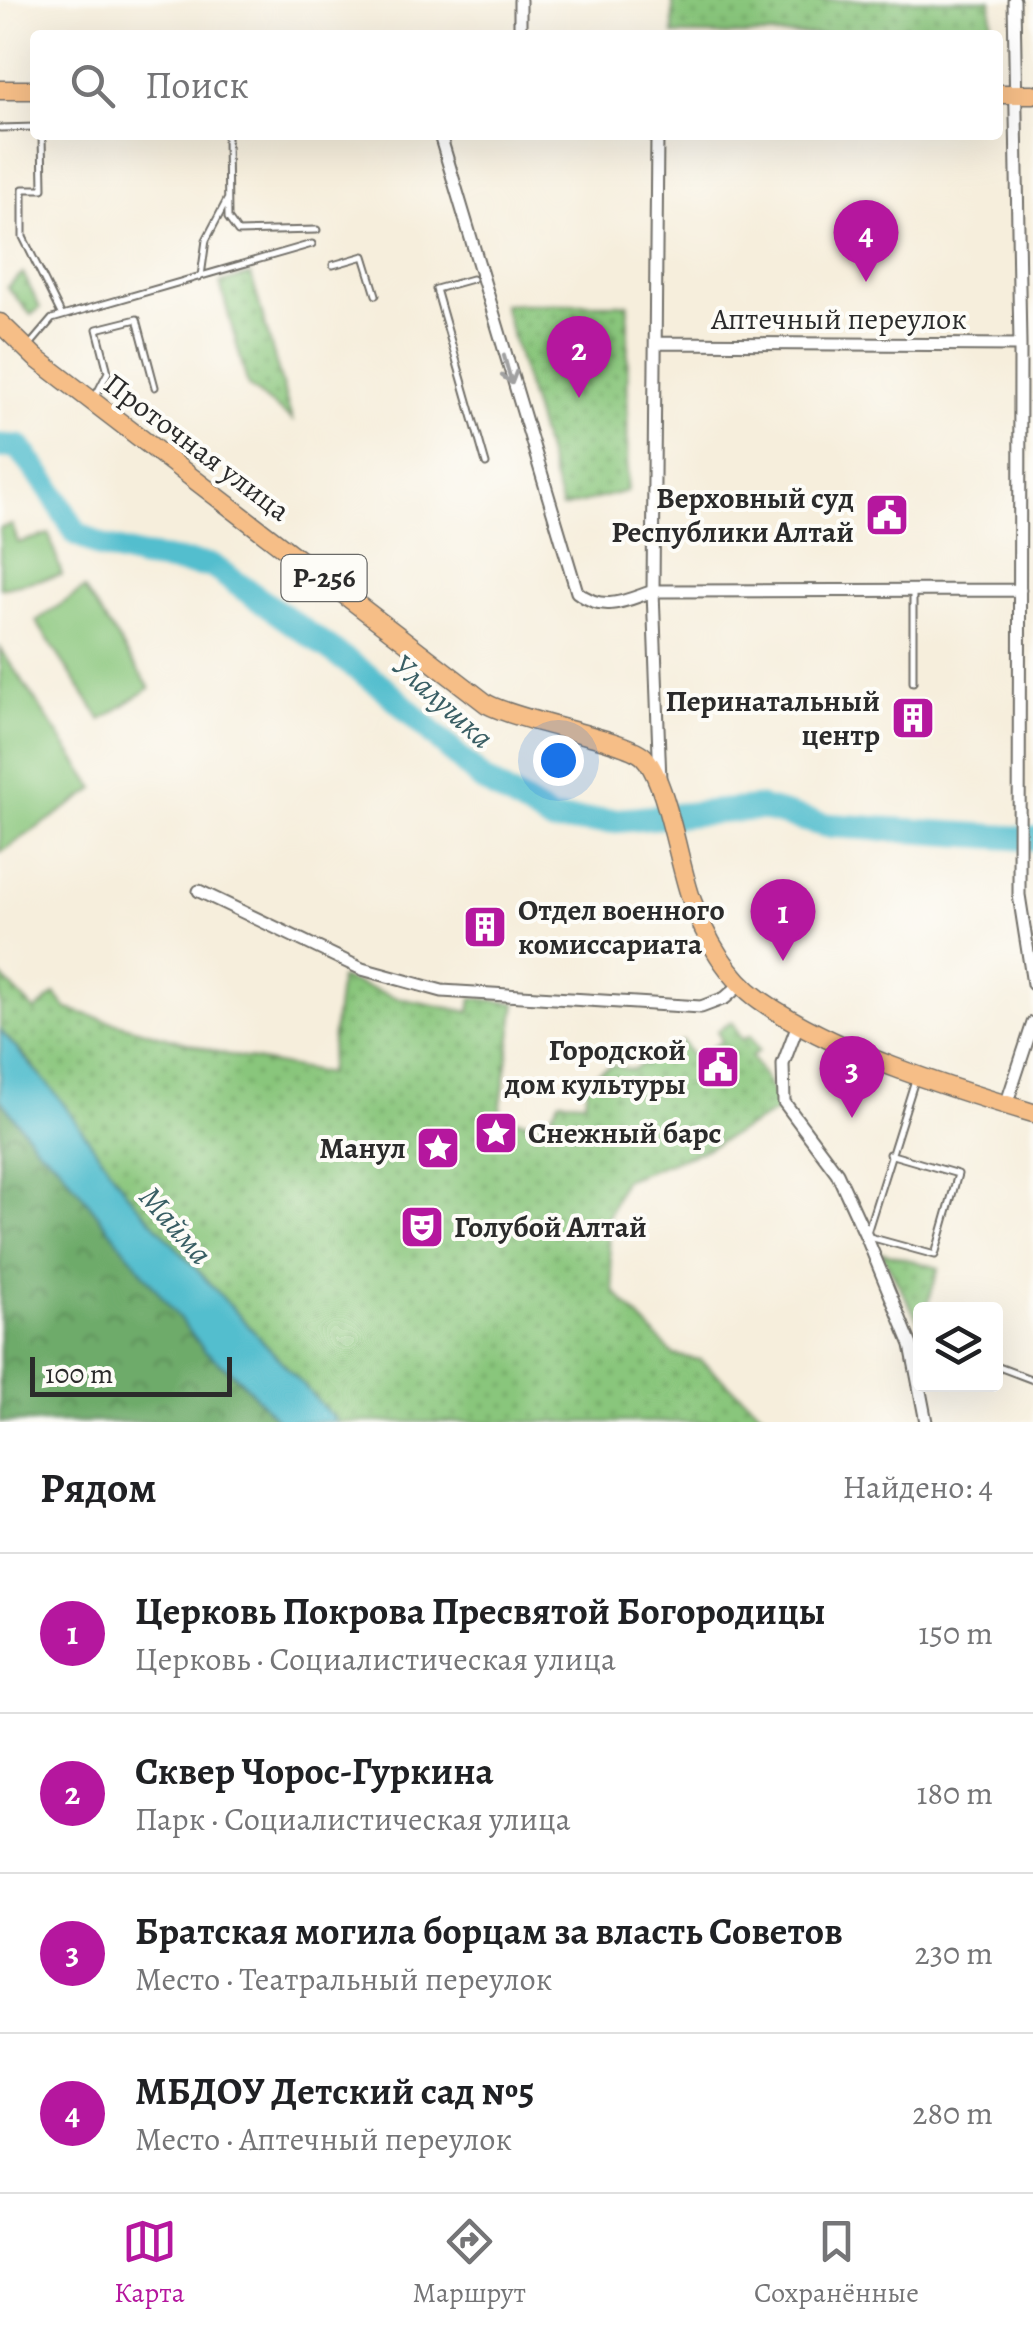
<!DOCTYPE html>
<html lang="ru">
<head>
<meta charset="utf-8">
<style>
	body { margin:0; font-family:Alegreya,serif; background:#f6f6f6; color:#202124 }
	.controls { position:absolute; right:30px; bottom:30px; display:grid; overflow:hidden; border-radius:10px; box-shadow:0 10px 40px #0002 }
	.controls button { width:90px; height:90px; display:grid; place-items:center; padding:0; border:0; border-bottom:2px solid #e0e0e0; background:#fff; color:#202124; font:50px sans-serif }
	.scale { position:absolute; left:30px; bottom:25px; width:202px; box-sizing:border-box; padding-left:10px; border:5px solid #2b2b2b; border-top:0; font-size:28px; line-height:35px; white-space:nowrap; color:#2b2b2b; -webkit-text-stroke:8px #fdfcf7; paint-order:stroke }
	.you { position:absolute; left:558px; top:760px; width:35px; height:35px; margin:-25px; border:8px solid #fff; border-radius:50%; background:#1a73e8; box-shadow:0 0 0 15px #1a73e833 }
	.badge { display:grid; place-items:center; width:65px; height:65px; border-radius:50%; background:#b5179e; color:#fff; font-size:32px; font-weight:700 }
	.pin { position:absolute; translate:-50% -82px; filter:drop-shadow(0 2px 5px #0008) }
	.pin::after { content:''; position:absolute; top:52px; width:35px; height:30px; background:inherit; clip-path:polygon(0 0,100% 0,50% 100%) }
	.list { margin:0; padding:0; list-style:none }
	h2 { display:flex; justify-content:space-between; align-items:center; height:130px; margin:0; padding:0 40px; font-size:42px }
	h2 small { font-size:32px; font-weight:400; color:#757577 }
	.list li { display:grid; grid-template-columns:65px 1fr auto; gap:30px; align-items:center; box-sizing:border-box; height:160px; padding:0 40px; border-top:2px solid #e0e0e0 }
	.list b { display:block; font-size:38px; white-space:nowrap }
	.list p { margin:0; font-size:32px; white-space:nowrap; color:#757577 }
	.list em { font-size:32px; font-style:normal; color:#757577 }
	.icon { flex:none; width:55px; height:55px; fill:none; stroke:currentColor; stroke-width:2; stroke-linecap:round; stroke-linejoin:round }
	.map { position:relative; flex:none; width:1033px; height:1422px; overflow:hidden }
	.search { position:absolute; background:#fff; box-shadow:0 10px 40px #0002; left:30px; right:30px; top:30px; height:110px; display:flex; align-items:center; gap:25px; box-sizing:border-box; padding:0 35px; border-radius:10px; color:#757577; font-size:38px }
	.sheet { height:770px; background:#fff }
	nav { display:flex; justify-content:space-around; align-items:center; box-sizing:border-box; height:140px; border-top:2px solid #e0e0e0; background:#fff; font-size:28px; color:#757577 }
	nav a { display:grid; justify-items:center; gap:5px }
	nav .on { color:#b5179e }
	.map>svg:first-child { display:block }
	.grass { fill:#89c67b; stroke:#5a7853; stroke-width:2.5 }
	.forest { fill:url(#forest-crowns); stroke:#4c6b4b; stroke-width:2.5 }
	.park { fill:url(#park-dots); stroke:#5a7853; stroke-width:2.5 }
	.water { fill:#53bece; stroke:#3f747c; stroke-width:2.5 }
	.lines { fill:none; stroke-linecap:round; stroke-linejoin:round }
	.river { stroke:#53bece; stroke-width:25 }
	.lane-casing { stroke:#726f69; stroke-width:9 }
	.street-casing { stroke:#726f69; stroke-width:15 }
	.primary-casing { stroke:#726f69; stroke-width:21 }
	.lane { stroke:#fff; stroke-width:5 }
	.street { stroke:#fff; stroke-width:11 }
	.primary { stroke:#f6be87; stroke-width:18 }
	.oneway { stroke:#a0a0a0 }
	.labels { text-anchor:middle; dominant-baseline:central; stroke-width:8; stroke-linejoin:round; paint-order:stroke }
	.shield { fill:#fdfcf7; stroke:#6a6a68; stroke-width:2.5 }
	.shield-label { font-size:28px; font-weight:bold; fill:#2b2b2b }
	.street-label { font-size:30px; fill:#2b2b2b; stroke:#fdfcf7 }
	.poi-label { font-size:30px; font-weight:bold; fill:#2b2b2b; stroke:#fdfcf7; text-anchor:end }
	.water-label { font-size:32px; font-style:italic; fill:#395e64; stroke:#fdfcf7 }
</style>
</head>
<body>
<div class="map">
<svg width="1033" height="1422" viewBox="0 0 1033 1422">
	<defs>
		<pattern id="forest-crowns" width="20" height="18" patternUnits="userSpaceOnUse" patternTransform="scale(2.5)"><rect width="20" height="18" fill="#6eab6b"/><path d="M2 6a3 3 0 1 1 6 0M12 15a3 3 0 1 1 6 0" fill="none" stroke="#5b8b58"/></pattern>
		<pattern id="park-dots" width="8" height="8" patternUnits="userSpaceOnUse" patternTransform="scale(2.5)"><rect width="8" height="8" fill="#89c67b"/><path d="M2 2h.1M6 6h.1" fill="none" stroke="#70a165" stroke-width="1.8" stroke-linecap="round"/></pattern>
	</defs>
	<rect width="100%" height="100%" fill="#fdfcf7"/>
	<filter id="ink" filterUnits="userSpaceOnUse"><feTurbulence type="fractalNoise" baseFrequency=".01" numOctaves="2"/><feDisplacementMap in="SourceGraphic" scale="20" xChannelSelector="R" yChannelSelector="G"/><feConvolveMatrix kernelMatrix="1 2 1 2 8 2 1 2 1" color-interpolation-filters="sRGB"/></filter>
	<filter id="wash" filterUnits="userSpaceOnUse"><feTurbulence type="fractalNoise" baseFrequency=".0048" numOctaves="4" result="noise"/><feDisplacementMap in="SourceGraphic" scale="40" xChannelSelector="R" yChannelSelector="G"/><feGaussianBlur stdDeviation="2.25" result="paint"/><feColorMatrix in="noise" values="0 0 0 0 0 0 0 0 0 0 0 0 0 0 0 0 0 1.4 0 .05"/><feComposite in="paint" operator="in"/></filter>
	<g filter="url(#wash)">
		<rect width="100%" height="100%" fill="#f6eedc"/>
		<path class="grass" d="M12,525L18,543L49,534L62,575L0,588V528Z
			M84,589L150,688L101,720L36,621Z
			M0,648L95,789L0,853Z"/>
		<path class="forest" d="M0,1099L38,1148L58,1164L205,1351L238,1378L279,1422H0Z"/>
		<path class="park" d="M673,0H991L992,35H673Z
			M23,273L40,308L31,315L7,287Z
			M251,275L292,420L248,386L220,283Z
			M503,304H628L627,491L562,508Z
			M0,975L35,1011L55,994L67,1009L229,1055L328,1074L340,978L398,998L470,1012L472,998L516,1003L499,1117L544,1124L560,1100L585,1101L588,1077L613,1065L632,1070L682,1041L693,1058L722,1041L717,1031L732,1022L742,1040L750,1036L759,1051L751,1056L783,1108L706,1149L623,1180L606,1222L614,1291L674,1355L700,1360L773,1422H337L130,1197L32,1064L0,1030Z
			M881,1252L939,1268L926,1309L920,1310V1324Z"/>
		<path class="water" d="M0,1030L57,1095L130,1197L337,1422H279L239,1378L205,1351L58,1164L38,1148L0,1099Z"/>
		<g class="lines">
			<path class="river" d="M0,446L19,447L49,487L76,533L103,547L141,557L212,566L382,686L483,780L552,821H611L761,808L824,825L1033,839"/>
		</g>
	</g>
	<g filter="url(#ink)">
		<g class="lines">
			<defs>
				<path id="lane" d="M0,128L35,127
					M42,135L43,189H23V237L62,316
					M227,135L228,218L238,232L317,230
					M333,265L364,256L376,295
					M201,276L206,240L227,200
					M472,279L436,289L486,464
					M29,346L52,319L312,244
					M94,399L108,372L97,329L137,319L155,387
					M913,593V682
					M889,1154L958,1174L935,1255L866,1236L915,1080
					M996,1366L1033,1380"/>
				<path id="street" d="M1014,0L1020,345L1019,895L1033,984
					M520,35V0
					M440,135L577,592C604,613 624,601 653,591L1020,590
					M657,135L653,591L660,781
					M657,343L1020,345
					M199,891L362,969L442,991L701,1007L725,998L741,984
					M798,1024L783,1064L784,1102L837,1173L866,1236L911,1345L926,1422
					M1006,1105L1033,1023"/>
				<path id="primary" d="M0,90H35
					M998,94H1033
					M0,323L36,358L487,704C521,722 628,740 644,757C667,781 679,867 692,901C705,937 728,978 760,1000C834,1052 946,1087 1033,1113"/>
			</defs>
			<use href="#lane" class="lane-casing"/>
			<use href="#street" class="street-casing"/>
			<use href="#primary" class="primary-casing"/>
			<use href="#lane" class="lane"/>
			<use href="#street" class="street"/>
			<use href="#primary" class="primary"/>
		</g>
		<defs><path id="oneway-shaft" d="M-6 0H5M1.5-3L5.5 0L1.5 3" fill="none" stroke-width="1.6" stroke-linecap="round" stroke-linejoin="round" transform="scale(2.5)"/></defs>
		<use class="oneway" href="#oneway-shaft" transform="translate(508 370) rotate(74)"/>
	</g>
	<defs>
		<symbol id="civic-square" viewBox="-11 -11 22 22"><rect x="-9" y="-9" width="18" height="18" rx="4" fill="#b5179e" stroke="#fdfcf7"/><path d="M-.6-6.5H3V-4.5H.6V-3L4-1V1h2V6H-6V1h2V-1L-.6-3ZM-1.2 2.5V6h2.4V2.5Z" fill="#fff"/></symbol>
		<symbol id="building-square" viewBox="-11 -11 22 22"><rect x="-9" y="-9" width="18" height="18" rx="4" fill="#b5179e" stroke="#fdfcf7"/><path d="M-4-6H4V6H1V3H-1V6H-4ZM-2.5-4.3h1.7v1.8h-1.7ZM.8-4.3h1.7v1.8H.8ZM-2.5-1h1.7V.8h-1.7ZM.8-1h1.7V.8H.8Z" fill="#fff"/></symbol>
		<symbol id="sight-square" viewBox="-11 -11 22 22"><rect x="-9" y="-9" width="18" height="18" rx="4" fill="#b5179e" stroke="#fdfcf7"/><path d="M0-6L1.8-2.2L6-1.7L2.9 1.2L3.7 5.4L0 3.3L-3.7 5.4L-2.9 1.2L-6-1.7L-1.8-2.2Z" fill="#fff"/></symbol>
		<symbol id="theatre-square" viewBox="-11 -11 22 22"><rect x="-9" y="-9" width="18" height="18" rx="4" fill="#b5179e" stroke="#fdfcf7"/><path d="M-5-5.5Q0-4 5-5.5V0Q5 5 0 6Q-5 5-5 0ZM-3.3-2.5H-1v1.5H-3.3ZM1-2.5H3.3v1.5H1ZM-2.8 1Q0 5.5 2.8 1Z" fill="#fff"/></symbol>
	</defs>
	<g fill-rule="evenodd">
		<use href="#civic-square" x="862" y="490" width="50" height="50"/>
		<use href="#building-square" x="888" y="693" width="50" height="50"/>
		<use href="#building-square" x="460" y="902" width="50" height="50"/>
		<use href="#civic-square" x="693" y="1042" width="50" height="50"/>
		<use href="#sight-square" x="471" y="1108" width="50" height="50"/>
		<use href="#sight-square" x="413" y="1123" width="50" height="50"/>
		<use href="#theatre-square" x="397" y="1202" width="50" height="50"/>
	</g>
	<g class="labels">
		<rect class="shield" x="281.5" y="555" width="85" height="46" rx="8"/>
		<g class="shield-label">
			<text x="324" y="578">Р-256</text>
		</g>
		<g class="street-label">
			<text x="839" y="319">Аптечный переулок</text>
			<text transform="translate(197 447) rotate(37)">Проточная улица</text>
		</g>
		<g class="poi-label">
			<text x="854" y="498">Верховный суд<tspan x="854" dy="34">Республики Алтай</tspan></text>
			<text x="880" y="701">Перинатальный<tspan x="880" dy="34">центр</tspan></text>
			<text x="518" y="910" text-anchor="start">Отдел военного<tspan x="518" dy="34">комиссариата</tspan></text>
			<text x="686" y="1050">Городской<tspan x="686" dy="34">дом культуры</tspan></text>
			<text x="528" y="1133" text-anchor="start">Снежный барс</text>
			<text x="406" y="1148">Манул</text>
			<text x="454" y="1227" text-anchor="start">Голубой Алтай</text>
		</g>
		<g class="water-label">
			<text transform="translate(443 701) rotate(42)">Улалушка</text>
			<text transform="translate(176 1225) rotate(49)">Майма</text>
		</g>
	</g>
</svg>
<div class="controls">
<button><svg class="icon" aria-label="layers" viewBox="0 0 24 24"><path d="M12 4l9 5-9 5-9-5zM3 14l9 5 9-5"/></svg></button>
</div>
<div class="scale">100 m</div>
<div class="you"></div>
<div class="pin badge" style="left:783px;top:961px">1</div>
<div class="pin badge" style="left:579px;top:398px">2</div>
<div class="pin badge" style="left:852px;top:1118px">3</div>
<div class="pin badge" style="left:866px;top:282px">4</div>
<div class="search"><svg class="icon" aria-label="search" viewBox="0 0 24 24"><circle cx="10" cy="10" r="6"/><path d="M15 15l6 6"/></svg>Поиск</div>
</div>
<section class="sheet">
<h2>Рядом<small>Найдено: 4</small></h2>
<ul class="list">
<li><span class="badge">1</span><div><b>Церковь Покрова Пресвятой Богородицы</b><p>Церковь · Социалистическая улица</p></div><em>150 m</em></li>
<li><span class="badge">2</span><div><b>Сквер Чорос-Гуркина</b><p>Парк · Социалистическая улица</p></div><em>180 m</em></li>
<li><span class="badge">3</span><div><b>Братская могила борцам за власть Советов</b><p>Место · Театральный переулок</p></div><em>230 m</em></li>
<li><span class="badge">4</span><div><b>МБДОУ Детский сад №5</b><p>Место · Аптечный переулок</p></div><em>280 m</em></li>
</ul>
</section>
<nav>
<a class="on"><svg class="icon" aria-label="map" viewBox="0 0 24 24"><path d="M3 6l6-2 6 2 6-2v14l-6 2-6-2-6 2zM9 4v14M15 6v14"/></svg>Карта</a>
<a><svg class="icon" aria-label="directions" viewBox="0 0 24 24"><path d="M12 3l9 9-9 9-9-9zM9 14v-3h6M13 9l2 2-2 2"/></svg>Маршрут</a>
<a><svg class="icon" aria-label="saved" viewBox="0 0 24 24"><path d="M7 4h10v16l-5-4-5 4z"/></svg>Сохранённые</a>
</nav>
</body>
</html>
